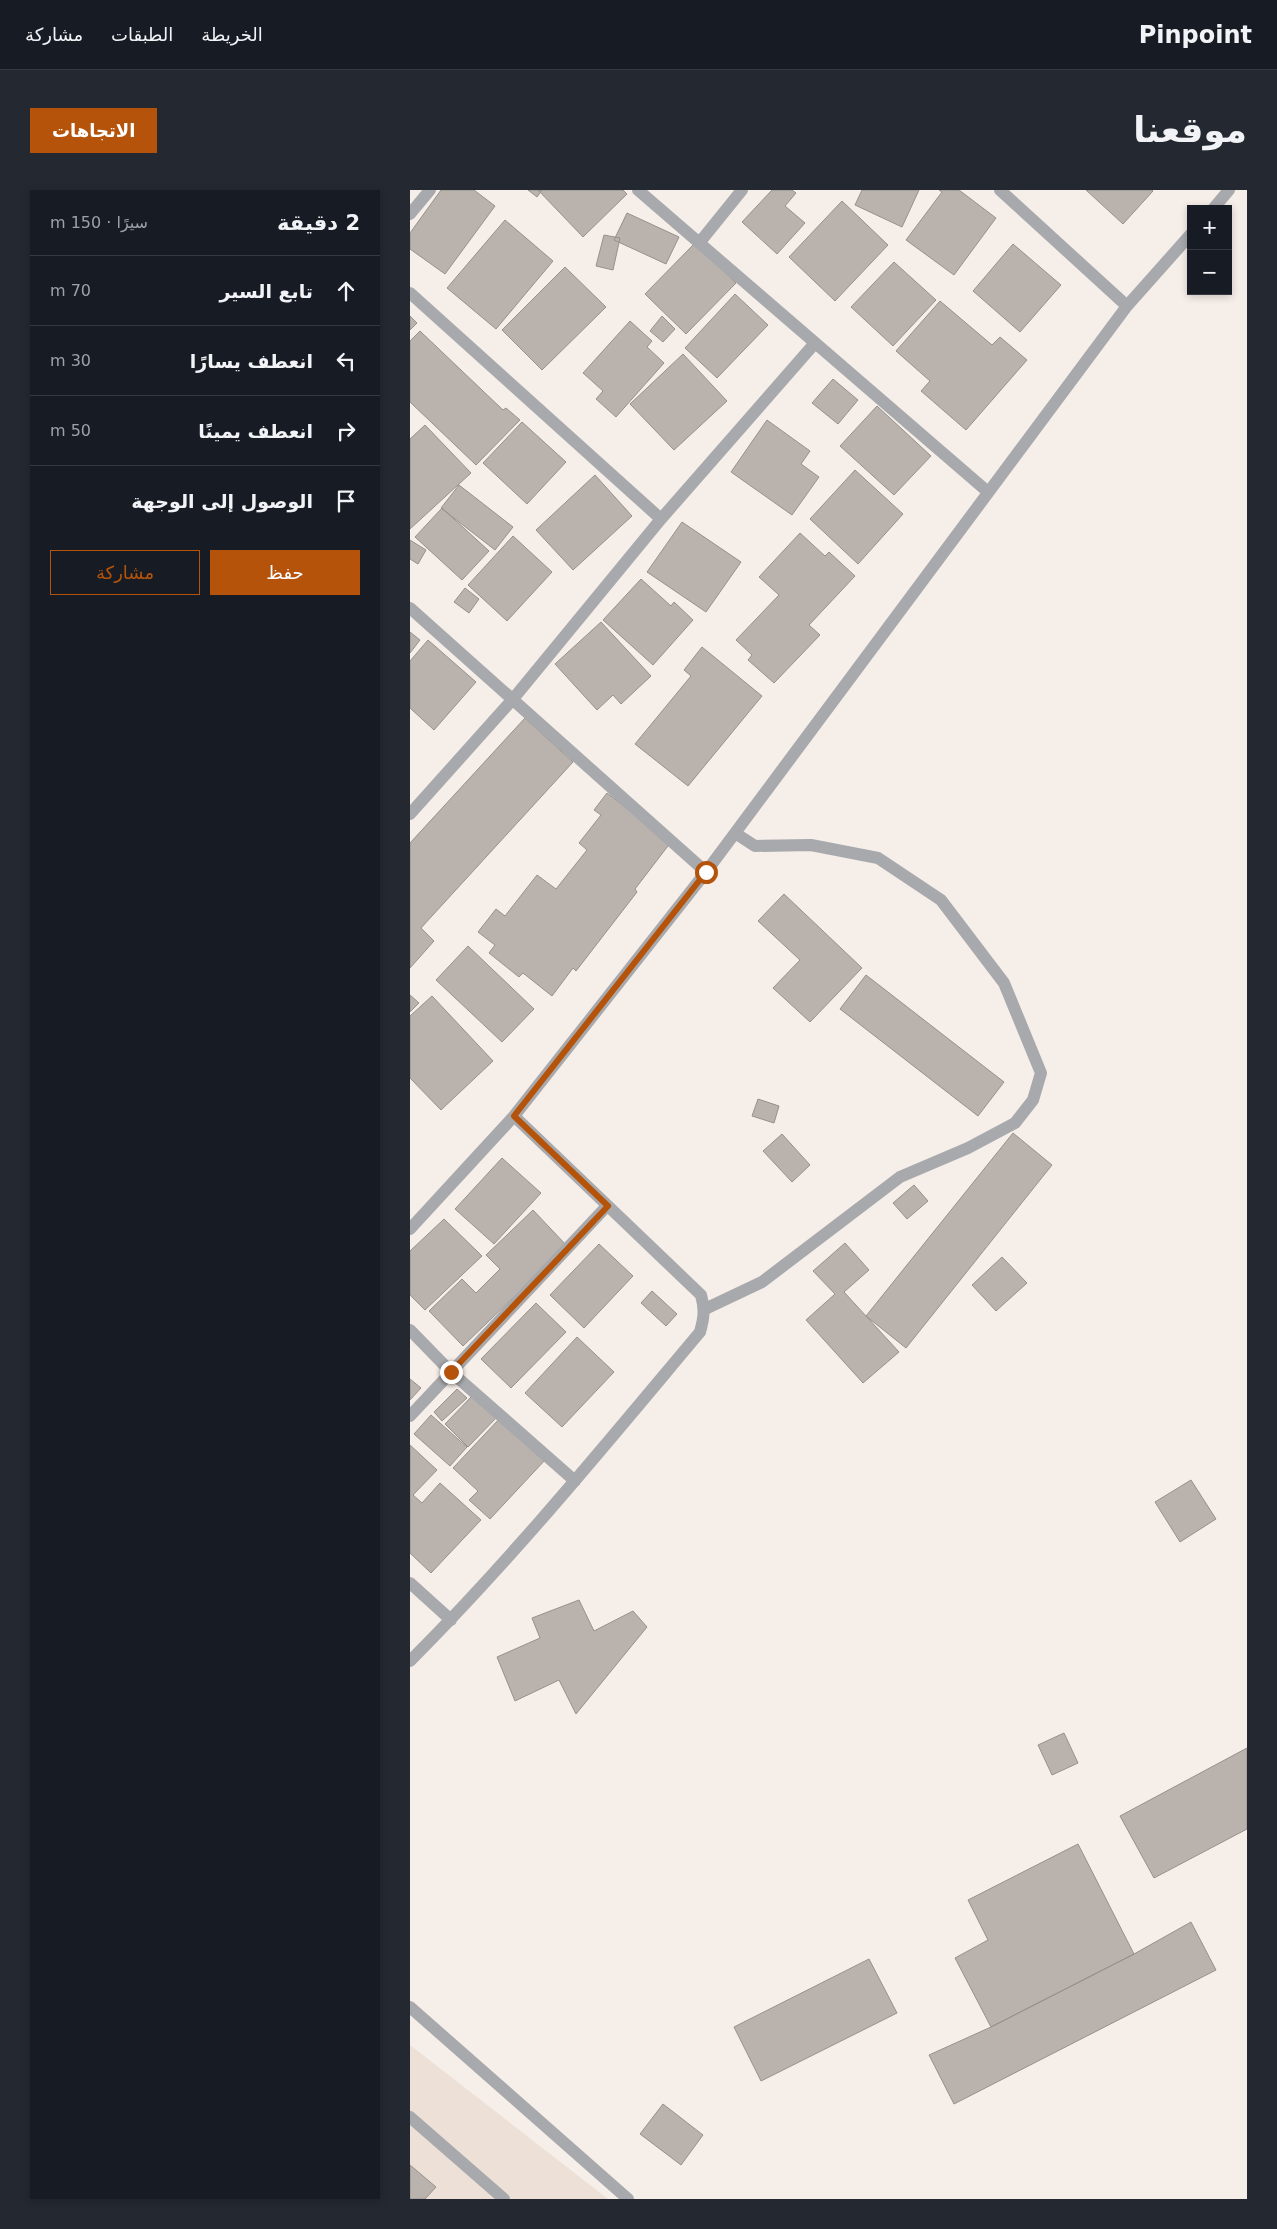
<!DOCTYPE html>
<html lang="ar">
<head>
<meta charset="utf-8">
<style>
	body { margin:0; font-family:"DejaVu Sans",Vazirmatn,sans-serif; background:#242831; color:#f1f3f6; direction:rtl }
	.controls { position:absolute; right:15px; top:15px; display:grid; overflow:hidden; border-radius:0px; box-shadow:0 2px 8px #0003 }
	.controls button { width:45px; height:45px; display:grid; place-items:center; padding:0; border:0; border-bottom:1px solid #363941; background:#171b24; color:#f1f3f6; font:25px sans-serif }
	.stop { position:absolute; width:15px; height:15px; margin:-11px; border:4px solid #b45309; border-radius:50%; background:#fff }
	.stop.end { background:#b45309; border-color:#fff; box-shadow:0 1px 5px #0008 }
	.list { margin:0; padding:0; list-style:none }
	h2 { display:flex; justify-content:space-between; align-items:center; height:65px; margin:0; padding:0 20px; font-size:21px }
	h2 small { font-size:16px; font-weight:400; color:#9ea1a6 }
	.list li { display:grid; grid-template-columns:32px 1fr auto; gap:15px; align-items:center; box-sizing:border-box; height:70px; padding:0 20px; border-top:1px solid #363941 }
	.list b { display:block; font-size:19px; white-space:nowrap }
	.list em { font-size:16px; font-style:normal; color:#9ea1a6 }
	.actions { display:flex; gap:10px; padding:15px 20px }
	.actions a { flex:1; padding:11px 0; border:1px solid #b45309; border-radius:0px; text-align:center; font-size:18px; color:#b45309 }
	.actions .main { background:#b45309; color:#fff }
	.icon { flex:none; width:28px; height:28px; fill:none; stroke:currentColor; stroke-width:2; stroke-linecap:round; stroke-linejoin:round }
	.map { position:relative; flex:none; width:837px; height:2009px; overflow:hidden; direction:ltr; border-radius:0px }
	header { display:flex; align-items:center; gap:30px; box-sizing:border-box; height:70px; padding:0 25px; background:#171b24; border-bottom:1px solid #363941 }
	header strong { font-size:24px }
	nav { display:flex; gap:28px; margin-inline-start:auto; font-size:18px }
	.intro { display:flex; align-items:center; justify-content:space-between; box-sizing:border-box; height:120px; padding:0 30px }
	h1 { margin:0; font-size:35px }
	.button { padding:12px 22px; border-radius:0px; background:#b45309; color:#fff; font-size:18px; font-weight:700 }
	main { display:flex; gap:30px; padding:0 30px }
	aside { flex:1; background:#171b24; border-radius:0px; box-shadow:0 2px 8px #0003 }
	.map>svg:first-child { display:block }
	.built { fill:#ede0d7 }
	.building { fill:#b9b2ad; stroke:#97918c }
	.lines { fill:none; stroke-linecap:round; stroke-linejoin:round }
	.minor { stroke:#a7a9ac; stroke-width:12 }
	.route { stroke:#b45309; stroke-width:6 }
</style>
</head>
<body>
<header>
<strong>Pinpoint</strong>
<nav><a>الخريطة</a><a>الطبقات</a><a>مشاركة</a></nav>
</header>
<div class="intro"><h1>موقعنا</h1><a class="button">الاتجاهات</a></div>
<main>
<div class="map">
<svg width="837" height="2009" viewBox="0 0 837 2009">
	<rect width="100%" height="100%" fill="#f6eee9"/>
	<path class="built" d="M0,1855L198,2009H0Z"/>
	<path class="building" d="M31,0H64L85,16L35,84L0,59V43Z
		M118,0H132L127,7Z
		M128,0H213L217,4L173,47Z
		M362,0H382L386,3L375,16L395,33L367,64L332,32Z
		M452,0H509L492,37L445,15Z
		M529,0H549L586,28L544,85L496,50L532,2Z
		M676,0H742L743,1L713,34Z
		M432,11L478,55L425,111L379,67Z
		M217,23L269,47L256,74L204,50Z
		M95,30L143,71L86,139L37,98Z
		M194,45L210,48L203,80L186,76Z
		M285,53L326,93L276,144L235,104Z
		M603,54L651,95L610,142L563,101Z
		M484,72L526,110L483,156L441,117Z
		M155,77L196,117L132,180L92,140Z
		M325,104L358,135L307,188L275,158Z
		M530,111L582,155L590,147L617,170L556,240L511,201L520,191L486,161Z
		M0,126L7,133L0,140Z
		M252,126L265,139L253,152L240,141Z
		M220,131L242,151L237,157L254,173L206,227L186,209L193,201L173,183Z
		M10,141L93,220L96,218L110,230L66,275L0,212V151Z
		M273,164L317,211L264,260L220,214Z
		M423,189L448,210L428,234L402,213Z
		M467,216L521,266L484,305L430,256Z
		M357,230L400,261L391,274L409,287L382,325L321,282Z
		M112,232L156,272L117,314L73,273Z
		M15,235L61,283L0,339V249Z
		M445,280L493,324L448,374L400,329Z
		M185,285L222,326L163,380L126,340Z
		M49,295L103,337L85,360L31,318Z
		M32,318L79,361L52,390L5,347Z
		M272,332L331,372L296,422L237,382Z
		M390,343L415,366L419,362L445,386L399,435L410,445L364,493L338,470L342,465L326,450L369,405L349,387Z
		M103,346L142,382L97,431L58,395Z
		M0,350L16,360L8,374L0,369Z
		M231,389L261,416L264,412L283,430L243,475L193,430Z
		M55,398L69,409L59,423L44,412Z
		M191,432L241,486L211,514L203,505L187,520L145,474Z
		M0,442L10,450L0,463Z
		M18,450L66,492L24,540L0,518V471Z
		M292,457L352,506L278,596L225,554L281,486L274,480Z
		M115,528L163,572L11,738L24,751L0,778V653Z
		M197,603L261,652L225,699L227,702L166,781L163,778L142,806L113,783L109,787L79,763L85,755L68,742L86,719L95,726L127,685L146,699L177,660L169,653L191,625L184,620Z
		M374,704L452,778L400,832L363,798L390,770L348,731Z
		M58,756L124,819L92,852L26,790Z
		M456,785L594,892L568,926L430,819Z
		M0,805L9,813L0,822Z
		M22,806L83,871L31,920L0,888V826Z
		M348,909L369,916L364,933L342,926Z
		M603,943L642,975L496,1158L456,1126Z
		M372,944L400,975L382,992L353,961Z
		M92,968L131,1003L84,1054L45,1019Z
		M504,995L518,1011L497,1029L483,1013Z
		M123,1020L157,1056L53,1156L19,1121L52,1089L66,1103L90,1079L76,1065Z
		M34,1029L72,1066L15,1120L0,1105V1061Z
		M435,1053L459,1080L434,1102L489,1162L453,1193L396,1130L425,1104L403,1081Z
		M189,1054L223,1086L174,1138L140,1105Z
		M592,1067L617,1093L586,1121L562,1095Z
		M242,1101L267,1124L256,1136L231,1113Z
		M126,1113L156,1142L101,1198L71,1169Z
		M167,1147L204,1182L152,1237L115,1203Z
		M0,1189L11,1198L0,1210Z
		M47,1199L57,1208L32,1231L24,1222Z
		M64,1204L88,1226L58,1257L35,1234Z
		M21,1225L57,1257L40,1276L4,1244Z
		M91,1227L136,1269L80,1329L59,1310L68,1301L43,1278Z
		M0,1255L27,1280L3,1305L12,1313L30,1293L71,1330L21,1383L0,1363Z
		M781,1290L806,1329L770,1352L745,1312Z
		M169,1410L184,1441L223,1421L237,1437L166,1524L149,1490L105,1511L87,1467L130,1448L122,1428Z
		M654,1543L668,1573L642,1585L628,1555Z
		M837,1558V1639L744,1688L710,1626Z
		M668,1654L724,1764L581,1837L545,1768L578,1750L558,1710Z
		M781,1732L806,1780L544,1914L519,1865L581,1837L724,1764Z
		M459,1769L487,1823L351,1891L324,1837Z
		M253,1914L293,1945L271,1975L230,1944Z
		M0,1975L26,1997L15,2009H0Z"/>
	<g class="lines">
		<path class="minor" d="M228,0L578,302
			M590,0L717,116
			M803,19L819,0
			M0,24L20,0
			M290,52L332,0
			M0,103L251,329
			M0,418L296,682
			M0,624L103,509L251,329L405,153
			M0,1039L104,926L296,682L717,116L781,44
			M295,1119L352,1092L490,987L558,958L605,933L623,910L631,883L594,793L531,710L468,668L401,655L345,656L325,643
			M0,1140L41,1182L165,1291
			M0,1226L197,1016
			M0,1393L41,1430
			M0,1471C103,1368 196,1254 290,1142C294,1128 295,1119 291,1105L104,926
			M0,1817L218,2009
			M0,1927L94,2009"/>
	</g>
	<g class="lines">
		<path class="route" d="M41,1182L198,1016L104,926L296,682"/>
	</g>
</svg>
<div class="controls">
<button>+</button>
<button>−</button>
</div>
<div class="stop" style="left:296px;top:682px"></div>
<div class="stop end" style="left:41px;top:1182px"></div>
</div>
<aside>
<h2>2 دقيقة<small>سيرًا · 150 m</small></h2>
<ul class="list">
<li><svg class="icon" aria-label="ahead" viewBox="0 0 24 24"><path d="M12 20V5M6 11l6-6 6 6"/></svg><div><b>تابع السير</b></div><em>70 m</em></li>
<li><svg class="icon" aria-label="left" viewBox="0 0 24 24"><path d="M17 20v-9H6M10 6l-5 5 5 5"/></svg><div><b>انعطف يسارًا</b></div><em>30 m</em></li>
<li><svg class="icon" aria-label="right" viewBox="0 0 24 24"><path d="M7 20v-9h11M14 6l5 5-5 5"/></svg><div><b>انعطف يمينًا</b></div><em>50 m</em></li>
<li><svg class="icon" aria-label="arrive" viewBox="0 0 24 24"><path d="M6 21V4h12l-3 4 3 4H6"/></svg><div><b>الوصول إلى الوجهة</b></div></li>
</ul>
<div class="actions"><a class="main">حفظ</a><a>مشاركة</a></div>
</aside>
</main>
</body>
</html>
